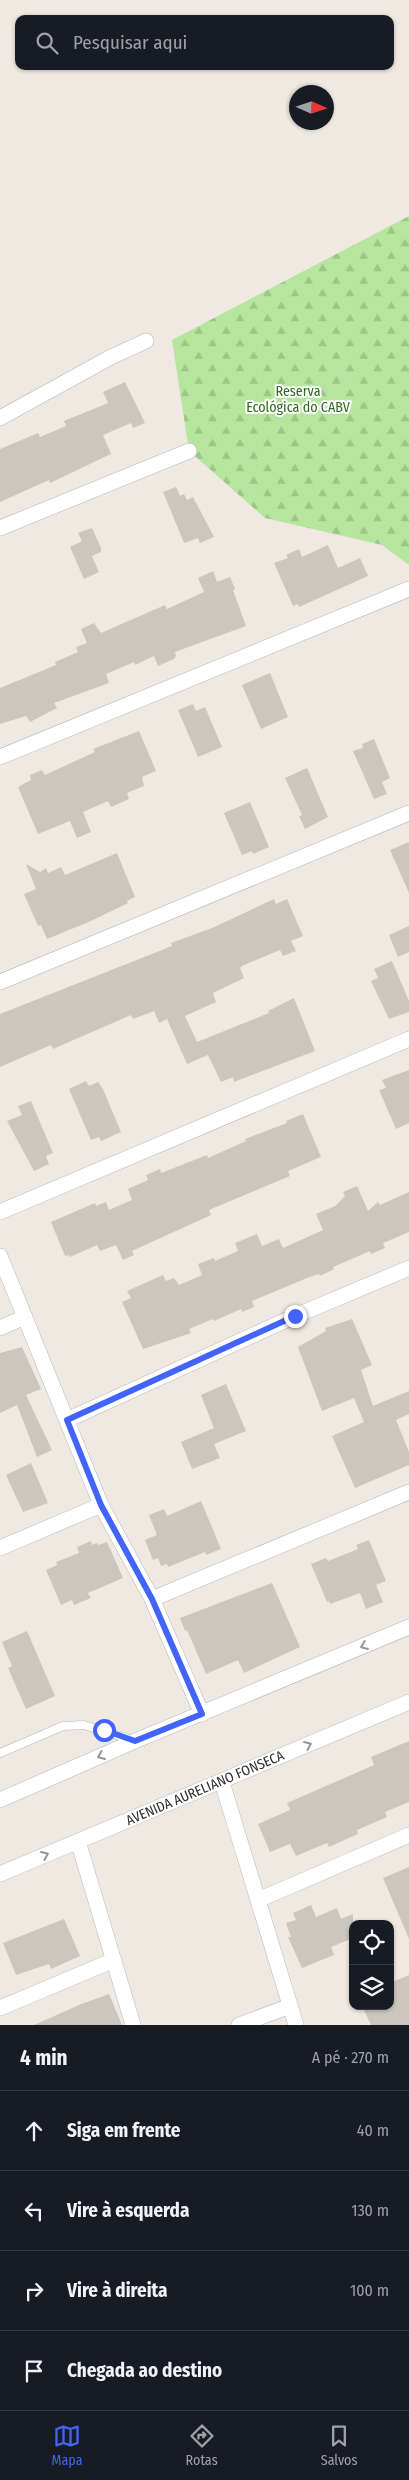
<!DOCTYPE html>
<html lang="pt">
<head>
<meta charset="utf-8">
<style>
	body { margin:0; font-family:"Fira Sans Condensed",sans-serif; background:#20242c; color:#f1f3f6 }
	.controls { position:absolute; right:15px; bottom:15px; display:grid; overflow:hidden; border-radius:10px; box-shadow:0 1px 4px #0004 }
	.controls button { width:45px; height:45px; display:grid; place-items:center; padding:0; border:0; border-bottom:1px solid #363941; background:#171b24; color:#f1f3f6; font:25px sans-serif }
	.compass { position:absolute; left:289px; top:85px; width:45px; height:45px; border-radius:50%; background:#171b24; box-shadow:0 1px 4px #0004; rotate:93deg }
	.stop { position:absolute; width:15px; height:15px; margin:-11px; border:4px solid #4264fb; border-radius:50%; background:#fff }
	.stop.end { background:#4264fb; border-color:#fff; box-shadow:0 1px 5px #0008 }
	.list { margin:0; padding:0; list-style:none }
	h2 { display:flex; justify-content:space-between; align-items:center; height:65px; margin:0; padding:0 20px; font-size:21px }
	h2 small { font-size:16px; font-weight:400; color:#9ea1a6 }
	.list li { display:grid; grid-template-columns:32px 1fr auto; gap:15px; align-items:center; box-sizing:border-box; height:80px; padding:0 20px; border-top:1px solid #363941 }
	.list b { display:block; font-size:19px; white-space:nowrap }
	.list em { font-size:16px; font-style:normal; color:#9ea1a6 }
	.icon { flex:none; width:28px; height:28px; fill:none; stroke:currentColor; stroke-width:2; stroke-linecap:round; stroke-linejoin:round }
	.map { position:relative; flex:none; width:409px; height:2025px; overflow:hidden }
	.search { position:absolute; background:#171b24; box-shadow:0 1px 4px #0004; left:15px; right:15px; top:15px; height:55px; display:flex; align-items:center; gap:12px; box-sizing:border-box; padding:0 18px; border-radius:10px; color:#9ea1a6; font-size:19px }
	.sheet { height:385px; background:#171b24 }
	nav { display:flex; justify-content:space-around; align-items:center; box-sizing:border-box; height:70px; border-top:1px solid #363941; background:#171b24; font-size:14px; color:#9ea1a6 }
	nav a { display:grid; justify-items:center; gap:2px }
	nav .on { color:#4264fb }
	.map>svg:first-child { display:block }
	.forest { fill:url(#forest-firs) }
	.building { fill:#cbc7bf }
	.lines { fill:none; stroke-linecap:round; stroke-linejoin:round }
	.lane-casing { stroke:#b4b7c1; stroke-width:9 }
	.street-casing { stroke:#b4b7c1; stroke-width:16 }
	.lane { stroke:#fff; stroke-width:8 }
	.street { stroke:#fff; stroke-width:15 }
	.oneway { stroke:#969696 }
	.route { stroke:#4264fb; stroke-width:6 }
	.labels { text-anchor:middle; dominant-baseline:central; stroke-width:4; stroke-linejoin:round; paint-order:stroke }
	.park-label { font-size:14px; fill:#2c6e1b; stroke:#fff }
	.street-label { font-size:14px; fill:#2e2e2e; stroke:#fff }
</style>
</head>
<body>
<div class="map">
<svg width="409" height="2025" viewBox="0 0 409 2025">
	<defs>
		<pattern id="forest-firs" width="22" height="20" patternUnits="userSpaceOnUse" patternTransform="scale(1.25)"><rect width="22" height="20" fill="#b6e59e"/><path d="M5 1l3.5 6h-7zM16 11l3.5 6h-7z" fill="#9dc588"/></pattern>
	</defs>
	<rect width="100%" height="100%" fill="#efe9e1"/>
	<path class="forest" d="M409,216V565L382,545L265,518L189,451L172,340Z"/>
	<path class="building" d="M125,382L145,423L133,428L131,423L103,435L111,454L50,483L49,480L0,502V449L38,433L40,437L66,426L64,421L108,403L103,392Z
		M176,487L180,496L184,494L187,500L193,497L214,537L200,543L198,538L184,543L163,492Z
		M92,528L101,548V552L92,556L99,572L84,579L70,547L82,541L78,533Z
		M328,545L338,568L360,558L368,576L299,607L298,604L293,606L274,563L288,558L286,555L299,549L302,557Z
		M213,571L217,582L230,577L235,589L233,590L246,626L175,652L176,656L174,659L158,666L154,656L135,665L134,662L106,674L109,683L54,703L57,708L30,722L26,716L0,724V688L56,665L55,662L78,652L76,647L87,643L81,629L94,623L101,633L165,605L167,609L204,592L198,578Z
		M270,673L288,717L261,729L242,685Z
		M193,704L196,711L205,707L222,747L198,757L178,710Z
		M139,731L156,771L142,777L144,786L127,793L129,799L111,807L108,801L83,812L91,832L77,838L70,821L38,834L18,787L31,780L30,775L42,770L45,775L95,752L93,749Z
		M374,739L390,778L382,782L387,794L374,799L353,751L363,748L362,744Z
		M307,768L328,817L305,829L299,816L302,815L285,778Z
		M250,802L269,847L253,854L252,851L242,855L224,813Z
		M409,842V893L390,850Z
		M117,853L135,897L127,901L128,903L91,921L47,939L41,925L38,926L24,894L36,889L26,864L40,872L46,868L48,873L61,867L65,875Z
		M274,899L276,904L287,899L303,936L291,941L296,951L283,956L280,950L242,966L240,968L244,978L213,993L216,1002L185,1016L197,1042L269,1013L268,1011L294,998L315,1051L234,1082L233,1077L221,1082L208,1055L187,1064L167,1019L159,1023L154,1011L133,1019L131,1015L53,1049L51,1045L0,1067V1014L172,946L171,943L212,928Z
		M409,926V952L398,957L389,935Z
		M392,961L409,1001V1012L389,1019L371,981L378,978L374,969Z
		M409,1070V1123L396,1129L379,1090L386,1088L382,1080Z
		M86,1081L89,1086L98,1082L103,1089L121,1132L101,1141L99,1137L91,1140L69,1089Z
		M31,1101L53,1153L46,1156L49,1164L34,1171L7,1121L22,1115L18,1106Z
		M303,1114L321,1157L288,1171L290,1176L209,1210L211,1215L132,1251L134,1255L123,1260L116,1245L100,1251L97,1245L70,1257L69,1255L65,1256L51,1222L95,1203L96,1206L106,1202L109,1210L132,1200L128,1189L148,1180L146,1175L160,1169L161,1173L207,1155L208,1158L246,1141L245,1139L287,1123L286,1121Z
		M357,1186L368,1211L378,1202L380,1205L409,1192V1232L383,1243L385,1248L371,1254L370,1251L333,1267L334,1269L320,1276L319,1274L307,1278L252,1301L254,1307L242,1312L241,1309L214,1321L213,1319L189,1329L191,1333L143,1349L122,1302L131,1298L127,1291L163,1275L166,1281L174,1278L179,1285L202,1275L198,1264L214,1258L215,1261L238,1251L235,1243L257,1234L262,1246L279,1239L283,1248L323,1230L316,1214L335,1206L345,1196L343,1192Z
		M352,1319L372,1365L361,1370L373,1406L409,1391V1414L396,1420L409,1452V1465L355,1488L332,1436L364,1422L354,1398L322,1411L298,1347L326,1331L325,1328Z
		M22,1347L41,1389L26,1395L52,1450L37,1457L17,1405L0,1413V1353Z
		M226,1384L246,1431L214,1444L220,1458L192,1469L181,1442L214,1428L201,1395Z
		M31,1463L48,1503L23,1512L6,1475Z
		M201,1501L221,1549L206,1555L205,1552L168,1567L167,1564L161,1566L158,1558L153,1560L145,1540L157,1535L149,1515L164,1509L167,1516Z
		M369,1540L386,1581L376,1585L383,1602L366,1609L360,1593L330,1604L329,1601L327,1602L311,1564L326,1558L328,1561L358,1549L356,1545Z
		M91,1541L92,1545L97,1543L98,1545L107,1542L123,1578L88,1593L91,1598L74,1605L72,1600L61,1605L46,1570L57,1565L56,1562L79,1553L77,1547Z
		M272,1583L300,1647L244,1673L238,1660L206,1674L187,1630L185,1631L180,1618Z
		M27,1631L55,1696L26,1709L8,1668L12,1666L2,1642Z
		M409,1741V1802L385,1812L387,1817L357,1830L358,1834L329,1847L327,1843L296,1856L290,1844L270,1852L258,1824L290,1810L287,1803L374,1765L371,1757Z
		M409,1867V1939L383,1878Z
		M311,1905L316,1917L337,1908L341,1919L353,1914V1938L331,1947L334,1955L302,1968L288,1937H291L286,1923L296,1920L293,1913Z
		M64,1919L80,1956L51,1969L49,1964L16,1975L3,1943Z
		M409,1975V2025H371L364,2010L373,2006H390V1983Z
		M109,1994L122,2025H34L79,2005Z"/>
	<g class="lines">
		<defs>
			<path id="lane" d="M0,1753L63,1726L84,1725L133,1740"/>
			<path id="street" d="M0,418L111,357L146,341
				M0,528L189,451
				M0,757L409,589
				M0,982L409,813
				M0,1212L409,1039
				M0,1256L101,1505L152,1599L202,1714
				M0,1328L25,1317
				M67,1420L295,1316L409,1268
				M0,1548L101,1505
				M152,1599L409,1492
				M222,1782L296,2025
				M0,1800L135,1741L409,1627
				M78,1841L133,2025
				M0,1874L409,1702
				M258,1900L409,1835
				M0,2008L114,1960
				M239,2025L290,2006"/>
		</defs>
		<use href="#lane" class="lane-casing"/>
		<use href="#street" class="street-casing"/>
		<use href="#lane" class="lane"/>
		<use href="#street" class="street"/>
	</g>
	<defs><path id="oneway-chevron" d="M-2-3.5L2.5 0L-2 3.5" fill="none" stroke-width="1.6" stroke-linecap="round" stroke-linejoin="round" transform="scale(1.25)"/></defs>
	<g class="oneway">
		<use href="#oneway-chevron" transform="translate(364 1646) rotate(157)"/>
		<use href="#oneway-chevron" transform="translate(308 1745) rotate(-23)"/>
		<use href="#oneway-chevron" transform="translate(101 1756) rotate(156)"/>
		<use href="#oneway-chevron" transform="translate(45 1855) rotate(-23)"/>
	</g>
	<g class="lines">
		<path class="route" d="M104,1730L135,1741L202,1714L152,1599L101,1505L67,1420L295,1316"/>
	</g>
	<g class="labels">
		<g class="park-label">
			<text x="298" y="391">Reserva<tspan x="298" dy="16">Ecológica do CABV</tspan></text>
		</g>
		<g class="street-label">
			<text transform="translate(205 1788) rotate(-23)">AVENIDA AURELIANO FONSECA</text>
		</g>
	</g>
</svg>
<div class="controls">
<button><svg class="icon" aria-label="locate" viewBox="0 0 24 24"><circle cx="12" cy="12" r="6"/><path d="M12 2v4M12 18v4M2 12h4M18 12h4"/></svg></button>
<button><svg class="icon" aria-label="layers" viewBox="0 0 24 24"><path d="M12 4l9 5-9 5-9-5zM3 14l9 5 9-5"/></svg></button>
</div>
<svg class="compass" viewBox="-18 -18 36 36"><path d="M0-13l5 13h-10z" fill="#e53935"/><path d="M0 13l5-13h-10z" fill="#9ea1a6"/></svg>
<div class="stop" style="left:104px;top:1730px"></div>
<div class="stop end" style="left:295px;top:1316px"></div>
<div class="search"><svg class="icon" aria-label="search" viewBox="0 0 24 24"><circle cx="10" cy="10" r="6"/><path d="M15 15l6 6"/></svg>Pesquisar aqui</div>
</div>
<section class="sheet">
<h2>4 min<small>A pé · 270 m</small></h2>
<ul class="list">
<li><svg class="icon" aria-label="ahead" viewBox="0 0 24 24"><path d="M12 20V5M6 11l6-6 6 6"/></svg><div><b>Siga em frente</b></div><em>40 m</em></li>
<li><svg class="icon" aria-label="left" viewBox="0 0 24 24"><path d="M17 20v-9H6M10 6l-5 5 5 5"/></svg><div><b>Vire à esquerda</b></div><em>130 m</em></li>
<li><svg class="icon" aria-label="right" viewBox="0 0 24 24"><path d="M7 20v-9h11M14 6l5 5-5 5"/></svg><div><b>Vire à direita</b></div><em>100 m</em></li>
<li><svg class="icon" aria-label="arrive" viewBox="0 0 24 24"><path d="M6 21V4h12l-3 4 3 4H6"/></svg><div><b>Chegada ao destino</b></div></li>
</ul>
</section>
<nav>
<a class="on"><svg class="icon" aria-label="map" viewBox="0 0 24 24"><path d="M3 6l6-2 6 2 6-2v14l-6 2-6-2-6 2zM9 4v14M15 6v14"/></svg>Mapa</a>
<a><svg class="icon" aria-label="directions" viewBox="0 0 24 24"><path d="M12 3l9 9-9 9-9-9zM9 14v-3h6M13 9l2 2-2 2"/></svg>Rotas</a>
<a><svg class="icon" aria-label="saved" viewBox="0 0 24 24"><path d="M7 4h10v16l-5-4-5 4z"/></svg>Salvos</a>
</nav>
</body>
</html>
